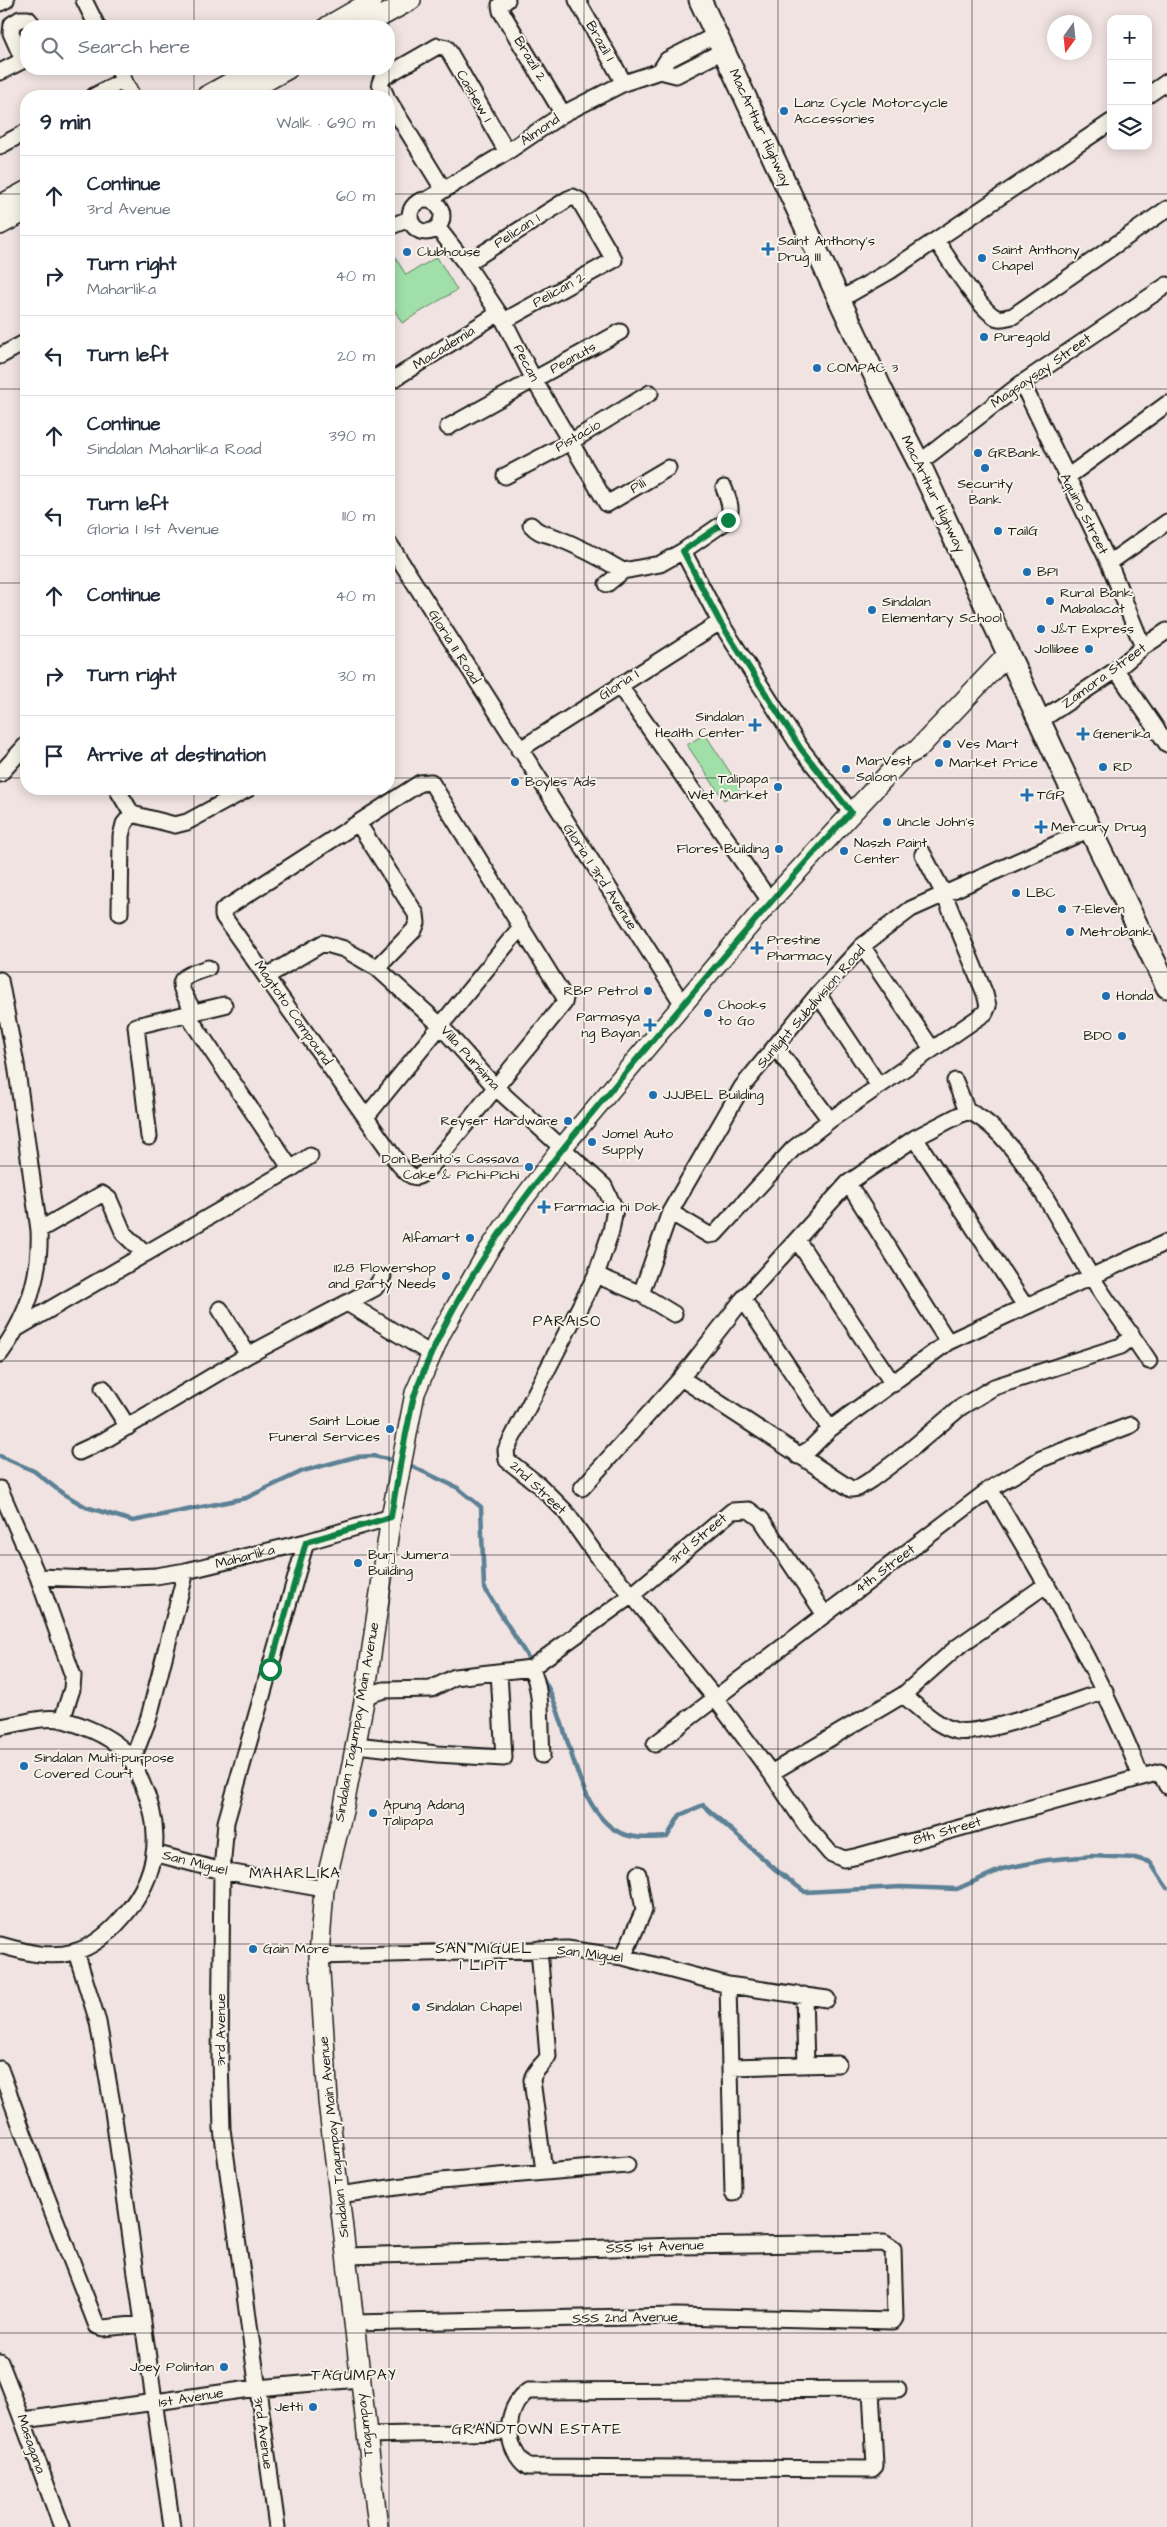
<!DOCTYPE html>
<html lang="en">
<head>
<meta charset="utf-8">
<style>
	body { margin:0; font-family:"Architects Daughter",sans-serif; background:#f6f6f7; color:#1f2937 }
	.controls { position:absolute; right:15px; top:15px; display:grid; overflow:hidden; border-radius:10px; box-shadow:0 2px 12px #0003 }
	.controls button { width:45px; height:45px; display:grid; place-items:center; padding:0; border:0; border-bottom:1px solid #e0e1e3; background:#fff; color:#1f2937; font:25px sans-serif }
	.compass { position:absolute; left:1047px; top:15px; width:45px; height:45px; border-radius:50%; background:#fff; box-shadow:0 2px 12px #0003; rotate:195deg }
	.stop { position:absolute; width:15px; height:15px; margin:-11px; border:4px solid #0b8043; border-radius:50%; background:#fff }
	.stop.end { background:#0b8043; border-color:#fff; box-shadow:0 1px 5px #0008 }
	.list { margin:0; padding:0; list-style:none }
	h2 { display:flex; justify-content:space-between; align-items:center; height:65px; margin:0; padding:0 20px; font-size:21px }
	h2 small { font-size:16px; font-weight:400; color:#747a83 }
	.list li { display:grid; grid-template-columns:32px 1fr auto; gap:15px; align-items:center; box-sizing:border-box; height:80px; padding:0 20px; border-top:1px solid #e0e1e3 }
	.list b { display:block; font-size:19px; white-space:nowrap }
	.list p { margin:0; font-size:16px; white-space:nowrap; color:#747a83 }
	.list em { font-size:16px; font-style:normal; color:#747a83 }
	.icon { flex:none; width:28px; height:28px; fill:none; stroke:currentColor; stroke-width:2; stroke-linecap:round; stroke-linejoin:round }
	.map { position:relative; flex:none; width:1167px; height:2527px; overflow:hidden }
	.search { position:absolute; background:#fff; box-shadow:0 2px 12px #0003; left:20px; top:20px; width:375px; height:55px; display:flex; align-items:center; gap:12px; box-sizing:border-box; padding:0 18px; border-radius:20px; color:#747a83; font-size:19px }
	.panel { position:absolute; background:#fff; box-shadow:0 2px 12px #0003; left:20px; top:90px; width:375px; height:705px; border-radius:20px }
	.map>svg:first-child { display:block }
	.green { fill:#a0dfa7; stroke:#5e7e62 }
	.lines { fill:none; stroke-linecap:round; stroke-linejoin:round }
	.stream { stroke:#5c8095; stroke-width:4.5 }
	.minor-casing { stroke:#1c1c1c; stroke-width:19 }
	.major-casing { stroke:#1c1c1c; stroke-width:22 }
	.highway-casing { stroke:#1c1c1c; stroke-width:25 }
	.minor { stroke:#f7f3e8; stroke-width:15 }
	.major { stroke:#f7f3e8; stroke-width:19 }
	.highway { stroke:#f7f3e8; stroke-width:21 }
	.route { stroke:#0b8043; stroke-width:6 }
	.grid { fill:none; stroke:#1c1c1c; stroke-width:1; stroke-opacity:0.55 }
	.poi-dot { fill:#1f6fb2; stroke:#f7f3e8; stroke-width:2 }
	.labels { text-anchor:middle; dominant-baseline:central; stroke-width:4; stroke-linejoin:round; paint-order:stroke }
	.street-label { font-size:14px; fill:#1c1c1c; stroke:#f7f3e8 }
	.poi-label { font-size:14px; fill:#1c1c1c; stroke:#f7f3e8; text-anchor:start }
	.neighbourhood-label { font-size:15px; letter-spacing:1px; fill:#1c1c1c; stroke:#f7f3e8 }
</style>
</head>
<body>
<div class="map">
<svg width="1167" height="2527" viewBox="0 0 1167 2527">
	<rect width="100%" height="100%" fill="#f0e3e1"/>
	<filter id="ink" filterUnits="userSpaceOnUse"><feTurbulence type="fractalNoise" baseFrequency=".02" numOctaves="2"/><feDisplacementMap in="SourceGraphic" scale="10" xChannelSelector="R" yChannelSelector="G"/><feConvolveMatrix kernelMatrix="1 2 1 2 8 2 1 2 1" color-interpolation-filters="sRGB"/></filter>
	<g filter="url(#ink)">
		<path class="green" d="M389,247L406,275L437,257L457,290L402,323L389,301Z
			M705,734L741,789L724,800L687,745Z"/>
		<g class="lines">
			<path class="stream" d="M0,1456L34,1471L62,1493L86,1507L133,1521L246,1498L303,1471L355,1457L373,1456L397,1461
				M405,1463L458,1488L481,1507L484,1587L532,1664
				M540,1674C570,1717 571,1801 615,1830C630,1840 650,1838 667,1837L680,1815L703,1805L776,1870L805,1892L901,1887L957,1889L1002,1869L1046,1860L1092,1856L1135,1858L1150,1862L1167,1888"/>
			<defs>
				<path id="minor" d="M84,0L97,26
					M507,0L500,5L501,11L563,114
					M577,0L624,83
					M0,3L6,0
					M23,60L11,33L12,24L20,19H28L34,26
					M118,69L132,96
					M660,71L667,60L716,35
					M0,72L26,59
					M1148,95L1167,82
					M94,96L124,80
					M386,96L380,83L382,78L438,46L447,48L507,152
					M389,101L443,189
					M0,146L26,132
					M410 216a16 16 0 1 1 32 0a16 16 0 1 1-32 0Z
					M427,200L507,152L563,114L624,83L660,71L676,75L723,51
					M389,227L409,219
					M438,228L466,264L504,321L534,380L607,504L668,468
					M936,240C946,255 983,315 998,318C1002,319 1008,317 1013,316L1167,209
					M466,264L568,199L573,197L579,200L614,260L504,321
					M841,299L890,271L1111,122
					M0,356L26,342
					M389,382L499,313
					M1022,383L1109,563L1143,647
					M448,427L620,332
					M919,463L1022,383L1167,285
					M505,476L572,441L650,393
					M1066,478L1167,404
					M724,488C728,499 733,508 728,520L683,551L720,622L801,749L851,812
					M531,525C539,534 545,533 555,537C578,546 601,558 623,571
					M389,543L682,1003
					M1109,563L1167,522
					M607,584L623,571L660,564L683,551
					M1116,670L1167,744
					M619,685L770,901
					M1041,720L1116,670L1143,647L1167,631
					M519,750L720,622
					M0,774L26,745
					M431,782L565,998L564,1003L436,1161C418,1179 416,1184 398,1163L223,916V910L420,783Z
					M117,789L132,814
					M358,823L416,914L417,923L414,930L377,968
					M120,913L121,836L124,824L132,814L175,825L187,822L248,789
					M862,946L932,1049
					M267,976L323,943L344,949L377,968L439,1024L496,1088L604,1186L615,1209L611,1231L596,1275L506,1450L507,1460L539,1485L565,1511L596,1555L632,1595L715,1698L771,1773L806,1825L830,1853L844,1859L859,1856L1160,1772L1167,1786
					M0,980L16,1064L39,1230C41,1275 27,1318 0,1354
					M818,994L879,1086
					M194,1012C177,982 172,979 208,968
					M187,1014L291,1169
					M775,1046L830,1120
					M955,1081L967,1111
					M366,1117L520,928
					M149,1137L136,1026L224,1005
					M915,1138L1025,1306
					M848,1183L948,1342
					M670,1212L709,1235L715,1234L793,1149L830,1120L985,1013L988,1006L985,994L944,894L923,854
					M39,1230L102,1194L109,1199L124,1234L145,1254
					M797,1240L893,1384
					M596,1275L641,1294L674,1314
					M641,1294L670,1212L742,1087L818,994L862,946L911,909L1090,829
					M743,1299L830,1429
					M347,1303L431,1354
					M220,1309L248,1355
					M16,1329L291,1169L310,1156
					M681,1378L851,1489L858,1488L872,1479L904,1455L961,1407L994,1387L1121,1346L1128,1340L1131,1333
					M103,1388L128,1427
					M79,1452L105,1440L248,1355L375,1288L383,1276
					M798,1456L810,1449L830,1429L948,1342L1167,1242
					M582,1488L681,1378L743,1299L848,1183L915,1138L967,1111C1016,1129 1063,1231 1091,1276C1109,1305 1130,1332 1149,1361
					M0,1489L38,1577L73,1676L72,1689L62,1720
					M990,1489C1046,1583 1102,1675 1141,1777
					M38,1577L92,1579L156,1576L186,1571L306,1542L391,1517
					M903,1695L956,1648L1047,1584
					M365,1696L384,1690L431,1689L455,1677L531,1668
					M0,1727C20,1724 44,1715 64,1720C82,1725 107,1735 121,1748C131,1757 136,1769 141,1781C164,1829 159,1876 123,1917C111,1931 93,1947 74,1952C48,1959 25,1952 0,1945
					M655,1744L990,1489L1041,1459L1131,1425
					M356,1745L437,1754L504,1758L499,1672
					M542,1755C540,1729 543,1690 531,1668L632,1595L732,1511L749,1510L761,1519L825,1615
					M132,1761L149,1717L186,1571
					M771,1773L903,1695C919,1708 936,1726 957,1731C986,1736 1074,1701 1105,1691
					M154,1853L222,1871L324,1889
					M539,1949L548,2056C544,2065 534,2069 532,2080L544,2171
					M76,1952L98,2022L112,2104L172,2527
					M319,1956L567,1949L623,1957L728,1985L827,1999
					M623,1957L644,1910L638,1874
					M728,1985L733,2193
					M804,1995L806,2065
					M730,2067L838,2064
					M0,2069L44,2190L97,2326L103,2328L143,2324
					M338,2195L441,2181L627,2165
					M347,2256L679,2246L884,2243L893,2249L895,2318L893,2321L676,2316L353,2323
					M0,2362C22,2416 41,2472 62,2527
					M871,2390L875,2466L872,2469L528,2467C504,2450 503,2409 528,2391L898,2389
					M24,2420L257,2388L359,2379
					M366,2435L508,2432
					M277,2527L222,2129L220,2059L222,1871L226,1822L306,1542"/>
				<path id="major" d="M328,26L373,0
					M364,26L411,0
					M206,96L255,69
					M239,96L288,69
					M0,205L26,191
					M0,225L26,211
					M378,2527L328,2101L319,1956L324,1889L343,1811L365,1696L391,1517L415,1393L441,1333L487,1253L518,1206L561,1149L770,901L904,757L917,750L1009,653"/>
				<path id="highway" d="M700,0L882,391L919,463L1090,829L1167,987"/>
			</defs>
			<use href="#minor" class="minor-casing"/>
			<use href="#major" class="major-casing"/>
			<use href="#highway" class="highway-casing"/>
			<use href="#minor" class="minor"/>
			<use href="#major" class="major"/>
			<use href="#highway" class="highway"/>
		</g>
	</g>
	<g class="lines" filter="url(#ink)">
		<path class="route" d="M270,1669L306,1542L391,1517C396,1488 401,1458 407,1429C410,1416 411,1403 416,1391C464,1260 560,1151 648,1046C715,967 781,888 851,812L801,749L720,622L683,551L728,520"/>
	</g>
	<path class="grid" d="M194,0V26M389,0V2527M584,0V2527M778,0V2527M972,0V2527M194,69V96M0,194H26M389,194H1167M0,389H26M389,389H1167M0,583H26M389,583H1167M0,778H26M389,778H1167M194,789V2527M0,972H1167M0,1166H1167M0,1361H1167M0,1555H1167M0,1749H1167M0,1944H1167M0,2138H1167M0,2333H1167"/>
	<g class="poi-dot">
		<circle cx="784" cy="111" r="5"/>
		<path d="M765.5 241.5h5v5h5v5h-5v5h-5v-5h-5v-5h5z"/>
		<circle cx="407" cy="252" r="5"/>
		<circle cx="982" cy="258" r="5"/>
		<circle cx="984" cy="337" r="5"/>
		<circle cx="817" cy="368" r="5"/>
		<circle cx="978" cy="453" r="5"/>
		<circle cx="985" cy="468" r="5"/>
		<circle cx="998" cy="531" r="5"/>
		<circle cx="1027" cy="572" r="5"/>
		<circle cx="1050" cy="601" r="5"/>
		<circle cx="872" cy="610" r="5"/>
		<circle cx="1041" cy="629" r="5"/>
		<circle cx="1089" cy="649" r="5"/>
		<path d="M752.5 717.5h5v5h5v5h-5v5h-5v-5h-5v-5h5z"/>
		<path d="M1080.5 726.5h5v5h5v5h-5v5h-5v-5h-5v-5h5z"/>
		<circle cx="947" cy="744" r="5"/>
		<circle cx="939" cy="763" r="5"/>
		<circle cx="1103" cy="767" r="5"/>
		<circle cx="846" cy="769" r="5"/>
		<circle cx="515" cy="782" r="5"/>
		<circle cx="778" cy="787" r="5"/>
		<path d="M1024.5 787.5h5v5h5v5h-5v5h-5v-5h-5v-5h5z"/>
		<circle cx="887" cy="822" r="5"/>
		<path d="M1038.5 819.5h5v5h5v5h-5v5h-5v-5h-5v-5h5z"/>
		<circle cx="779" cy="849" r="5"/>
		<circle cx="844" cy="851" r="5"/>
		<circle cx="1016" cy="893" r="5"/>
		<circle cx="1062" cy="909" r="5"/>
		<circle cx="1070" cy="932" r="5"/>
		<path d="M754.5 940.5h5v5h5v5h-5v5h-5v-5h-5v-5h5z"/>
		<circle cx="648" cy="991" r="5"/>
		<circle cx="1106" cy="996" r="5"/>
		<circle cx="708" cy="1013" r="5"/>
		<path d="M647.5 1017.5h5v5h5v5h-5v5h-5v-5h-5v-5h5z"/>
		<circle cx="1122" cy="1036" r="5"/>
		<circle cx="653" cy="1095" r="5"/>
		<circle cx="568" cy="1121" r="5"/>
		<circle cx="592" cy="1142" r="5"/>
		<circle cx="529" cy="1167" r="5"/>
		<path d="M541.5 1199.5h5v5h5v5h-5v5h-5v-5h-5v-5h5z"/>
		<circle cx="470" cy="1238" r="5"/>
		<circle cx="446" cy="1276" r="5"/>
		<circle cx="390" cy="1429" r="5"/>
		<circle cx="358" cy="1563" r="5"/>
		<circle cx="24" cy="1766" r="5"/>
		<circle cx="373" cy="1813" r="5"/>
		<circle cx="253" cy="1949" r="5"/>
		<circle cx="416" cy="2007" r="5"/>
		<circle cx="224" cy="2367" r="5"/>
		<circle cx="313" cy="2407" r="5"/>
	</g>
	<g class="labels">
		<g class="street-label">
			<text transform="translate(600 41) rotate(60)">Brazil 1</text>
			<text transform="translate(530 59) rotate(59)">Brazil 2</text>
			<text transform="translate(474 96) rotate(60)">Cashew 1</text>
			<text transform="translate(760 128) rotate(65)">MacArthur Highway</text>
			<text transform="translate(540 130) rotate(-34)">Almond</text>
			<text transform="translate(517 231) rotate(-33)">Pelican 1</text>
			<text transform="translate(559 290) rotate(-29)">Pelican 2</text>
			<text transform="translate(444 348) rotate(-32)">Macademia</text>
			<text transform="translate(573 358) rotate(-29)">Peanuts</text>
			<text transform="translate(526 363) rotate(62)">Pecan</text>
			<text transform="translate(1041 371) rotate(-35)">Magsaysay Street</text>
			<text transform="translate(578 436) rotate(-30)">Pistacio</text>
			<text transform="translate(638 486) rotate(-31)">Pili</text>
			<text transform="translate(933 494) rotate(64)">MacArthur Highway</text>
			<text transform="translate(1084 514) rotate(63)">Aquino Street</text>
			<text transform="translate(454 647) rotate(58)">Gloria II Road</text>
			<text transform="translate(1104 676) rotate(-36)">Zamora Street</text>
			<text transform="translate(619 685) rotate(-33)">Gloria I</text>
			<text transform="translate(600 877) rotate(57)">Gloria I 3rd Avenue</text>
			<text transform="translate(811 1007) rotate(-49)">Sunlight Subdivision Road</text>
			<text transform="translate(293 1013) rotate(55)">Magtoto Compound</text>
			<text transform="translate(470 1058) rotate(48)">Villa Purisima</text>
			<text transform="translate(538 1488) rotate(43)">2nd Street</text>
			<text transform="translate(698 1539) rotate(-40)">3rd Street</text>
			<text transform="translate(245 1557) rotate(-14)">Maharlika</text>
			<text transform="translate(885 1569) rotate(-37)">4th Street</text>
			<text transform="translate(357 1722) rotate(-80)">Sindalan Tagumpay Main Avenue</text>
			<text transform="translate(947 1831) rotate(-16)">8th Street</text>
			<text transform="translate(195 1863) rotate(14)">San Miguel</text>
			<text transform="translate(590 1954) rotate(7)">San Miguel</text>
			<text transform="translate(221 2030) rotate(-90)">3rd Avenue</text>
			<text transform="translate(334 2137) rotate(-96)">Sindalan Tagumpay Main Avenue</text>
			<text transform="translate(655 2247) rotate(-2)">SSS 1st Avenue</text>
			<text transform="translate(625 2318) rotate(-1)">SSS 2nd Avenue</text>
			<text transform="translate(191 2398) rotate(-9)">1st Avenue</text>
			<text transform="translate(365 2425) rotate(-97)">Tagumpay</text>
			<text transform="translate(263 2433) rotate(82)">3rd Avenue</text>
			<text transform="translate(31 2444) rotate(71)">Masagana</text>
		</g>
		<g class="poi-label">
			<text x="794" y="103">Lanz Cycle Motorcycle<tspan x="794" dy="16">Accessories</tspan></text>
			<text x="778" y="241">Saint Anthony's<tspan x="778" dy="16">Drug III</tspan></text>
			<text x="992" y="250">Saint Anthony<tspan x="992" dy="16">Chapel</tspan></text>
			<text x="417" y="252">Clubhouse</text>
			<text x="994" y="337">Puregold</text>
			<text x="827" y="368">COMPAC 3</text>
			<text x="988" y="453">GRBank</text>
			<text x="985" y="484" text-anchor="middle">Security<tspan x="985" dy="16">Bank</tspan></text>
			<text x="1008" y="531">TailG</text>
			<text x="1037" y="572">BPI</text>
			<text x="1060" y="593">Rural Bank<tspan x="1060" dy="16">Mabalacat</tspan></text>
			<text x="882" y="602">Sindalan<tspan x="882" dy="16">Elementary School</tspan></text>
			<text x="1051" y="629">J&amp;T Express</text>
			<text x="1079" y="649" text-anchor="end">Jollibee</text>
			<text x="744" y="717" text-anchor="end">Sindalan<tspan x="744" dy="16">Health Center</tspan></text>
			<text x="1093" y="734">Generika</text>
			<text x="957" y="744">Ves Mart</text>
			<text x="856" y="761">MarVest<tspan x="856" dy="16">Saloon</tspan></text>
			<text x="949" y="763">Market Price</text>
			<text x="1113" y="767">RD</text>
			<text x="768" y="779" text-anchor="end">Talipapa<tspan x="768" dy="16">Wet Market</tspan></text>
			<text x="525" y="782">Boyles Ads</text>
			<text x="1037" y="795">TGP</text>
			<text x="897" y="822">Uncle John's</text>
			<text x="1051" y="827">Mercury Drug</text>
			<text x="854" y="843">Naszh Paint<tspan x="854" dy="16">Center</tspan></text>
			<text x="769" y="849" text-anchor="end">Flores Building</text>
			<text x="1026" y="893">LBC</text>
			<text x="1072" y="909">7-Eleven</text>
			<text x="1080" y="932">Metrobank</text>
			<text x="767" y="940">Prestine<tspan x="767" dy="16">Pharmacy</tspan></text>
			<text x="638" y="991" text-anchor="end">RBP Petrol</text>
			<text x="1116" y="996">Honda</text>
			<text x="718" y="1005">Chooks<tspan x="718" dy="16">to Go</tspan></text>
			<text x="640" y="1017" text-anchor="end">Parmasya<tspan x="640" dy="16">ng Bayan</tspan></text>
			<text x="1112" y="1036" text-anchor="end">BDO</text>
			<text x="663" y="1095">JJJBEL Building</text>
			<text x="558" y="1121" text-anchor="end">Reyser Hardware</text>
			<text x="602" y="1134">Jomel Auto<tspan x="602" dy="16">Supply</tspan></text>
			<text x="519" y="1159" text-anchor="end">Don Benito's Cassava<tspan x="519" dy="16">Cake &amp; Pichi-Pichi</tspan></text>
			<text x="554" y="1207">Farmacia ni Dok</text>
			<text x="460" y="1238" text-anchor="end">Alfamart</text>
			<text x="436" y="1268" text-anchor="end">1128 Flowershop<tspan x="436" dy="16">and Party Needs</tspan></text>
			<text x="380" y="1421" text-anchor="end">Saint Loiue<tspan x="380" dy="16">Funeral Services</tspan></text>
			<text x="368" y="1555">Burj Jumera<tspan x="368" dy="16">Building</tspan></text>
			<text x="34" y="1758">Sindalan Multi-purpose<tspan x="34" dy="16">Covered Court</tspan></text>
			<text x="383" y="1805">Apung Adang<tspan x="383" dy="16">Talipapa</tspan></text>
			<text x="263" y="1949">Gain More</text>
			<text x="426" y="2007">Sindalan Chapel</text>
			<text x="214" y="2367" text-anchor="end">Joey Polintan</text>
			<text x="303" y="2407" text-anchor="end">Jetti</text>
		</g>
		<g class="neighbourhood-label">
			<text x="567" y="1321">PARAISO</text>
			<text x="295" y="1873">MAHARLIKA</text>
			<text x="484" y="1948">SAN MIGUEL<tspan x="484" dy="17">1 LIPIT</tspan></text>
			<text x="354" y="2375">TAGUMPAY</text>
			<text x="537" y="2429">GRANDTOWN ESTATE</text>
		</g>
	</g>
</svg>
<div class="controls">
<button>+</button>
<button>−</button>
<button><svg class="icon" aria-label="layers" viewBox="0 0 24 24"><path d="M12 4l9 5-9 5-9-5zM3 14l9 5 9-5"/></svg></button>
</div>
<svg class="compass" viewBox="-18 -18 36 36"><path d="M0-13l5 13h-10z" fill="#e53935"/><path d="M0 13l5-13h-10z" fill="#747a83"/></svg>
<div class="stop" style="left:270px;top:1669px"></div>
<div class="stop end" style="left:728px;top:520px"></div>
<div class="search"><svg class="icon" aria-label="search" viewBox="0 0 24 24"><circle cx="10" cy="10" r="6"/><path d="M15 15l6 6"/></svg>Search here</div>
<section class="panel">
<h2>9 min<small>Walk · 690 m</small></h2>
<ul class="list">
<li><svg class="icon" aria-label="ahead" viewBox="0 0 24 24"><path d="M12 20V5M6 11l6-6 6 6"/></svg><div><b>Continue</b><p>3rd Avenue</p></div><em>60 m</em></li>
<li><svg class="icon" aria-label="right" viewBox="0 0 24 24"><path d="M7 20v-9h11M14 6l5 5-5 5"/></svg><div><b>Turn right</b><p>Maharlika</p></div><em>40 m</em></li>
<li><svg class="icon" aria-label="left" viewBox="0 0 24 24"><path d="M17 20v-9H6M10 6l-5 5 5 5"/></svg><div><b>Turn left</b></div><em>20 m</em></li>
<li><svg class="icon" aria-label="ahead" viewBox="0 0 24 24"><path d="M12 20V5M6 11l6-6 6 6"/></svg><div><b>Continue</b><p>Sindalan Maharlika Road</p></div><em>390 m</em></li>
<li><svg class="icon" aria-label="left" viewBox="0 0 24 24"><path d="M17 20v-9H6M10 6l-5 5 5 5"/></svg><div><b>Turn left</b><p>Gloria I 1st Avenue</p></div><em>110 m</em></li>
<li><svg class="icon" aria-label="ahead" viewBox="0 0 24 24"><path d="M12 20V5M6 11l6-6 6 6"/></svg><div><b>Continue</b></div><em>40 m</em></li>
<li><svg class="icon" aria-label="right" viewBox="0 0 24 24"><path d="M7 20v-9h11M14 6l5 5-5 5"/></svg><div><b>Turn right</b></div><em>30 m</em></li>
<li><svg class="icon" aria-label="arrive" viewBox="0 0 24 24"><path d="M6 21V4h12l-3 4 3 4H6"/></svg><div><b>Arrive at destination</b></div></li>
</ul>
</section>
</div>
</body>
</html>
